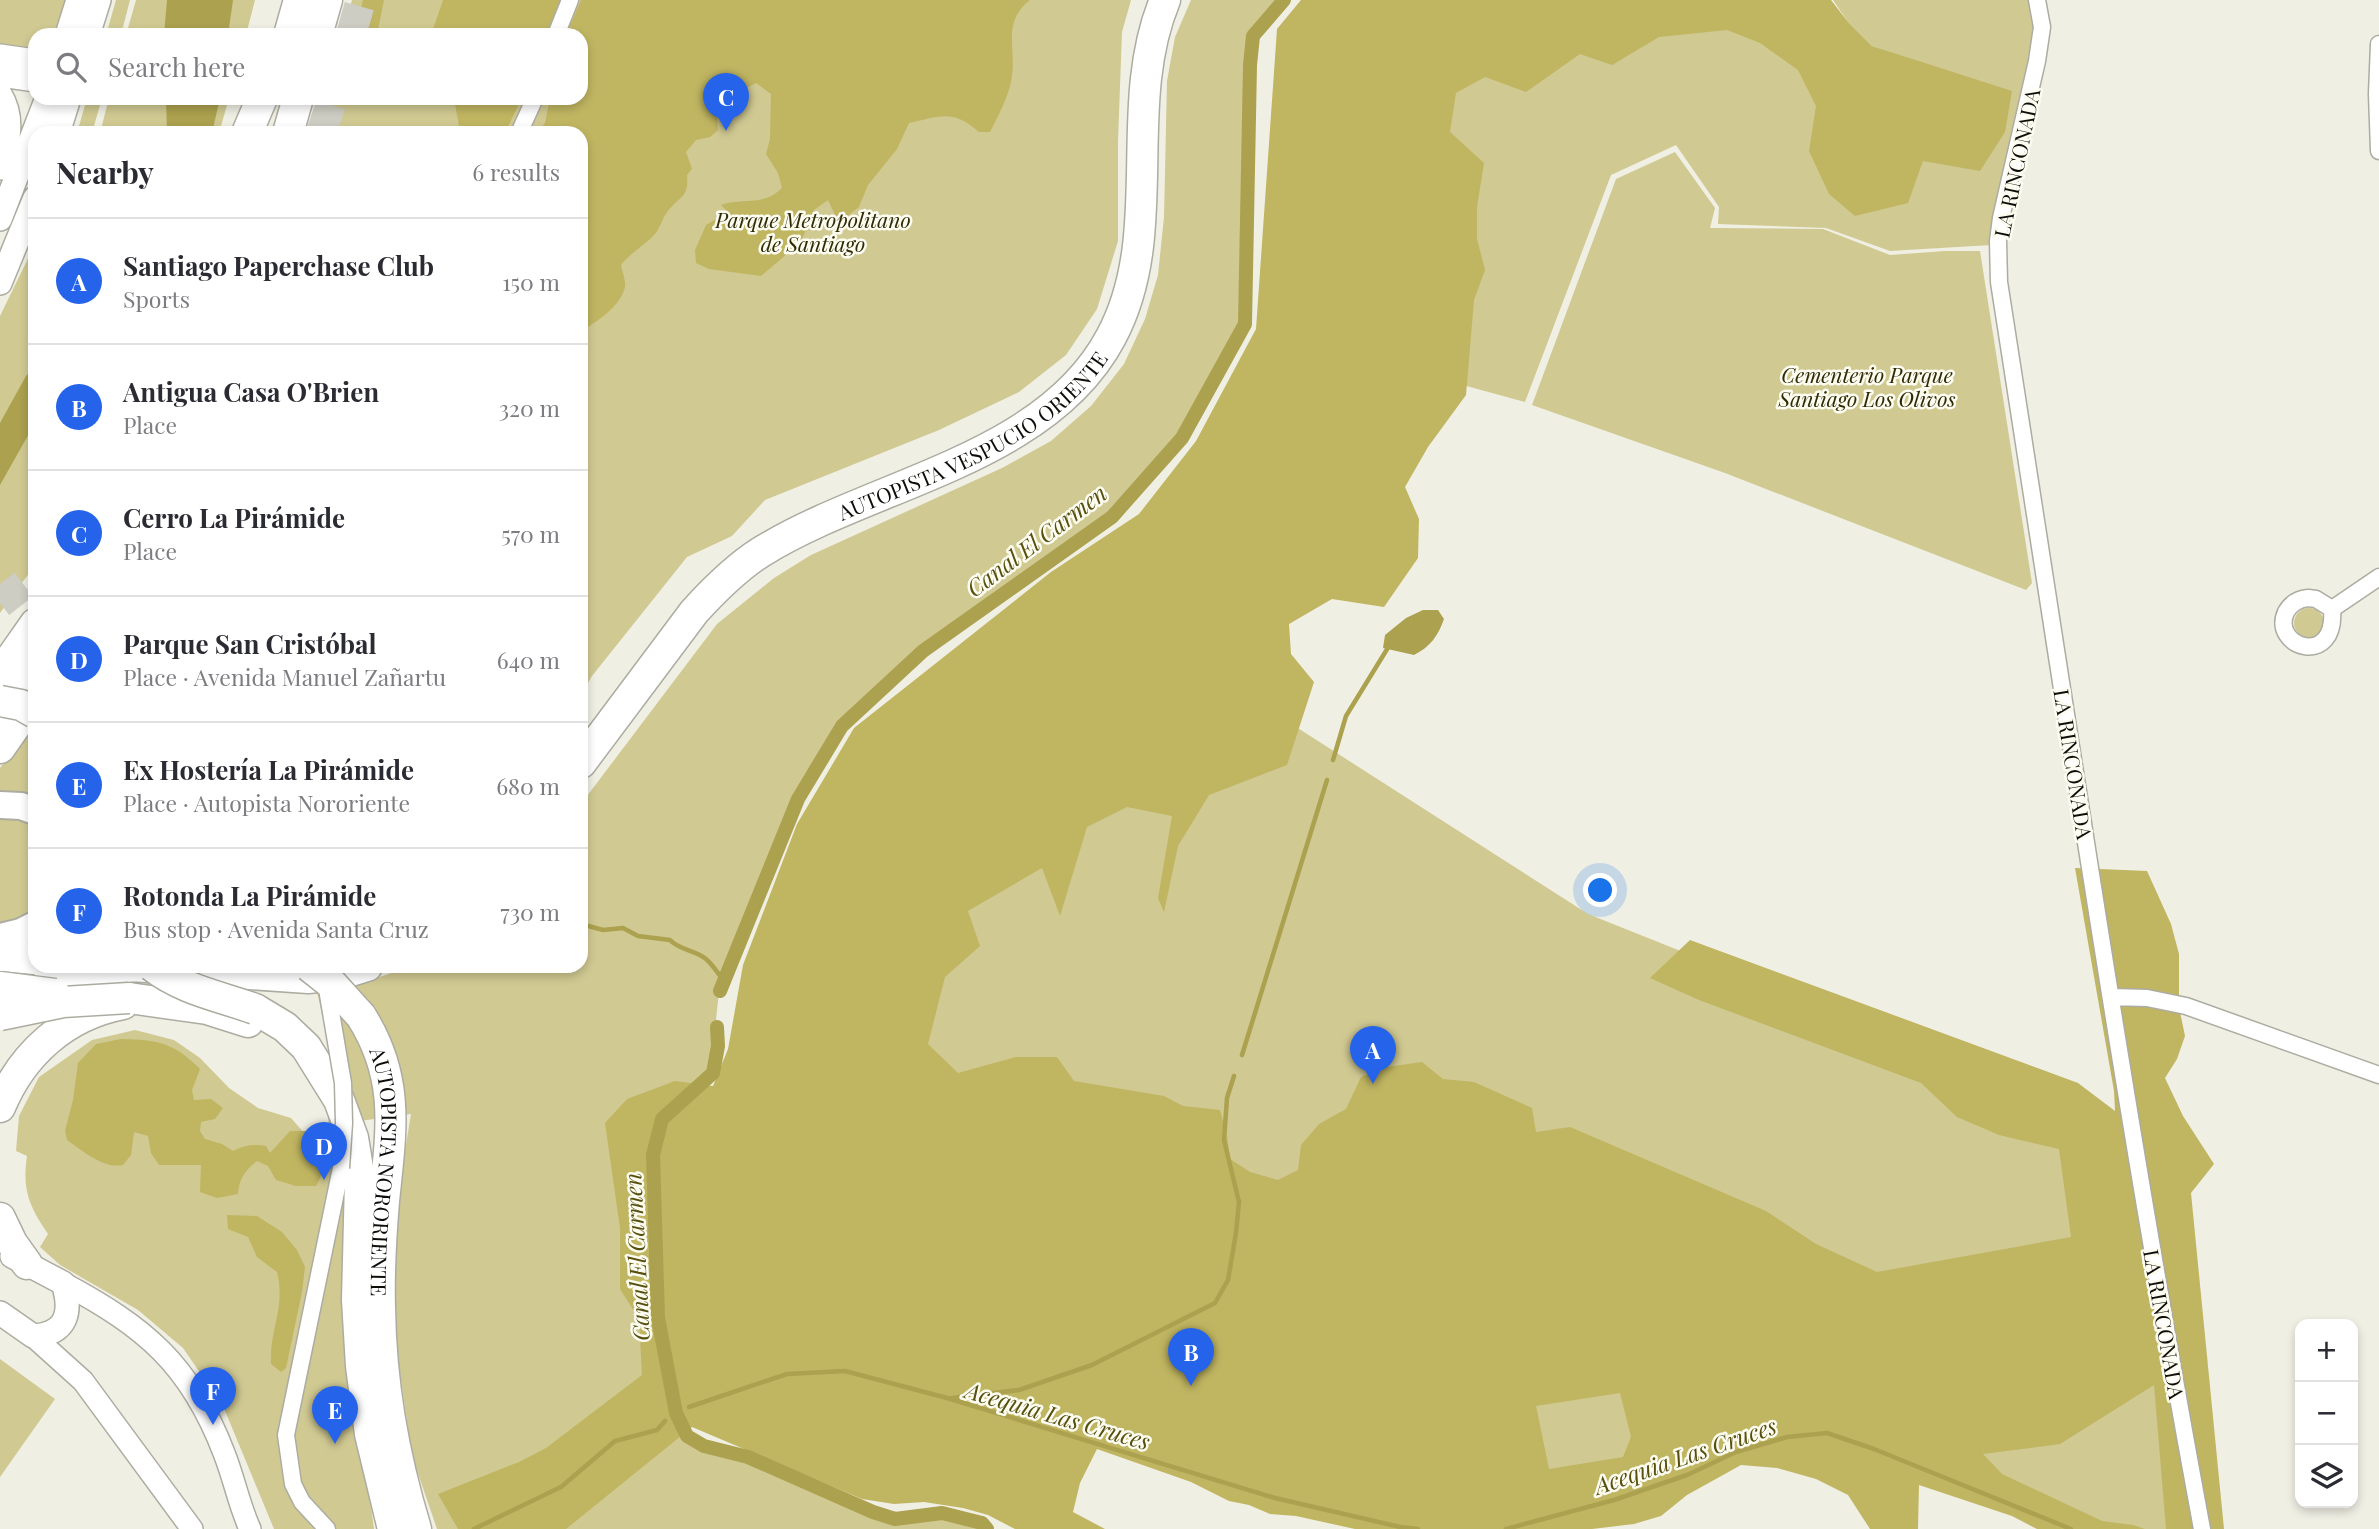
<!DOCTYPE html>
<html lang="en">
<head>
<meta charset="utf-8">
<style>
	body { margin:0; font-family:"Playfair Display",serif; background:#f7f7f7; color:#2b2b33 }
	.controls { position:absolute; right:21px; bottom:21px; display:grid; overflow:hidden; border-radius:14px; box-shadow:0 4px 10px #0003 }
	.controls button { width:63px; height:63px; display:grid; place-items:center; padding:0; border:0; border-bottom:2px solid #e1e1e2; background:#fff; color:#2b2b33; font:35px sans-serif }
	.you { position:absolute; left:1601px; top:891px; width:24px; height:24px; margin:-18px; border:5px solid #fff; border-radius:50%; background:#1a73e8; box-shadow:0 0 0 10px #1a73e833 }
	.badge { display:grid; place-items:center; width:46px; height:46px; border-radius:50%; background:#2563eb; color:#fff; font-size:23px; font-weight:700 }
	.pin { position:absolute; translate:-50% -58px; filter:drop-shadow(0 2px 4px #0008) }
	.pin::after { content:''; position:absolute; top:37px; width:24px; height:21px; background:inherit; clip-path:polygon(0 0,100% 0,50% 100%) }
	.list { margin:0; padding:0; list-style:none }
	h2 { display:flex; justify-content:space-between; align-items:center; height:91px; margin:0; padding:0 28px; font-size:30px }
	h2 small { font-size:23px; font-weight:400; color:#7c7c81 }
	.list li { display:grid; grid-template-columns:46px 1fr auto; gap:21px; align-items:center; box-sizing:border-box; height:126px; padding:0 28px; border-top:2px solid #e1e1e2 }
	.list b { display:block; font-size:26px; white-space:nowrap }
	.list p { margin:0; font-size:23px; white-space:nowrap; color:#7c7c81 }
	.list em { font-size:23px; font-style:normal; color:#7c7c81 }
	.icon { flex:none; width:38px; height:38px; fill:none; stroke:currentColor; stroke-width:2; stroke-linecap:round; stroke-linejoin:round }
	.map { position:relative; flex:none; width:2379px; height:1529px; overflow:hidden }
	.search { position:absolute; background:#fff; box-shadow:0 4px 10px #0003; left:28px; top:28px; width:560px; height:77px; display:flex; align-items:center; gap:18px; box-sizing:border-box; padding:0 24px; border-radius:21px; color:#7c7c81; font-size:26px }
	.panel { position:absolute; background:#fff; box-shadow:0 4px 10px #0003; left:28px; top:126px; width:560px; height:847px; border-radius:21px }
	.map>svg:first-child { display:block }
	.green { fill:#d0c992 }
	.forest { fill:#c0b561; fill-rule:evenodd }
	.water { fill:#aca14e }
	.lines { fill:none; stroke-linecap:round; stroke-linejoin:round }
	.stream { stroke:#aca14e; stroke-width:4.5 }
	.canal { stroke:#aca14e; stroke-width:14 }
	.motorway-tunnel { stroke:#cecdc3; stroke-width:30; stroke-dasharray:30 15; stroke-linecap:butt }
	.minor-casing { stroke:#adaca1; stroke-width:19 }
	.tertiary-casing { stroke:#adaca1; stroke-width:24 }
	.secondary-casing { stroke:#adaca1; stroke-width:26 }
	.primary-casing { stroke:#adaca1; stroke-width:30 }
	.motorway-casing { stroke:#adaca1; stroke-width:33 }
	.minor { stroke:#fff; stroke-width:16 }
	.tertiary { stroke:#fff; stroke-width:21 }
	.secondary { stroke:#fff; stroke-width:23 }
	.primary { stroke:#fff; stroke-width:26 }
	.motorway { stroke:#fff; stroke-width:30 }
	.minor-bridge-casing { stroke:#adaca1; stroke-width:19; stroke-linecap:butt }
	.motorway-bridge-casing { stroke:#adaca1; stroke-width:33; stroke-linecap:butt }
	.minor-bridge { stroke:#fff; stroke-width:16 }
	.motorway-bridge { stroke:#fff; stroke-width:30 }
	.labels { text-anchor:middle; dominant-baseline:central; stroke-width:5; stroke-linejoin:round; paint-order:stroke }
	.street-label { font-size:21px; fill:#0e0d0a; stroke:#fdfcf1 }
	.park-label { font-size:21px; font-style:italic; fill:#302b05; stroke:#fdfcf1 }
	.water-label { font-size:23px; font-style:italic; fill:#574f0e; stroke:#fdfcf1 }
</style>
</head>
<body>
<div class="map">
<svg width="2379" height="1529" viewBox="0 0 2379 1529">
	<rect width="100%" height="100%" fill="#f0efe4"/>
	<path class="green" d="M0,0H73L62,35H35V52L0,47Z
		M116,0H130L121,35H106Z
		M136,0H255L246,35H126Z
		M352,0H1131L1122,32L1118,141V241L1097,309L1066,355L1019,392L939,430L765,500L732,536L687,557L592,676L581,695V133H311L322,98H581V35H342Z
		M1191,0H1278L1248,35L1245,65L1240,323L1178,436L1109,514L920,648L838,723L794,797L720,981L711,1069L688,1087L672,1415L683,1439L703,1450L746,1461L871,1516L895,1523L941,1517L979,1526L981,1529H437L412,1456L394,1331L393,1225L411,1114L352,1122L344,1303L374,1529H274L223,1406L183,1348L138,1310L60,1265L40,1247L48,1234C29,1206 22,1190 27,1156L16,1151L19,1116L39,1077L92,1040L135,1030L174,1040L200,1058L229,1088L258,1108L291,1118L320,1151L326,1154L333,1061L311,966L359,984L412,966H581V804L717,624L774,578L811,555L1002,468L1051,441L1091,406L1124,364L1145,319L1158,275L1164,217L1167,81L1175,37Z
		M1833,0H2032L2035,33L1991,245L1890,251L1826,228L1718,224L1719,207L1676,145L1611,175L1525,402L1459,384L1444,135L1453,94L1489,71L1658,29L1729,26L1911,59L1872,46L1848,22Z
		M87,98H102L92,133H77Z
		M109,98H229L219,133H100Z
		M1675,152L1715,208L1710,228L1823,229L1890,255L1945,251H1980L2032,583L2026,590L1725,473L1532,405L1616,179Z
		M35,244V565L0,613V316Z
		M2294 623a15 15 0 1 1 30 0a15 15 0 1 1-30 0Z
		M1240,691L1588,914L2120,1127L2192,1529H2093L1834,1423L1475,1529L747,1051Z
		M29,727L35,733V801L0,795V768Z
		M0,814L30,820L35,824V917L0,926Z
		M0,1359L55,1399L0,1477Z"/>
	<path class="forest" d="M363,0H384L377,35H354Z
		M443,0H562L548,35H431Z
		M581,0H1030C1002,22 1016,46 1012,76C1009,96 999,114 990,132H979C953,109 941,116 909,123L897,149L868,185L859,207L847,216L836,217L828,200L814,210L801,242L761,276L709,269L696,263L695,250L706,225L728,212L721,205C743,197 763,207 782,188L778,173L766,154L770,139L771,94L756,83C734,95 713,99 718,130L710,137L696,140L686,152L692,169L687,175C689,198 680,196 668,211C662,218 660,229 654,235C643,247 631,252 621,265C622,271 626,281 625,287C621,305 601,318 587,328L581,367V133H537L545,123L550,98H581V35H566Z
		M1301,0H1831L1848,22L1872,46L2012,91L2005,132L1980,171L1923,161L1908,203L1855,216L1829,194L1809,151L1816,106L1798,70L1760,43L1727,30L1659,37L1612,65L1580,54L1526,92L1485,77L1456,93L1450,132L1484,163L1477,207V239L1485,270L1474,300L1466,395L1428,447L1405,487L1419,519L1418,558L1384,607L1332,599L1289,624L1291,654L1314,682L1287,765L1209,795L1178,846L1164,912L1158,898L1172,816L1127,807L1087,827L1060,916L1042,868L968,911L980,946L945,977L928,1044L958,1073L1016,1057H1057L1074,1081L1164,1096L1183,1106L1220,1110L1227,1136L1230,1159L1250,1172L1278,1180L1298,1170L1301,1145L1319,1124L1346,1109L1361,1077L1387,1067L1422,1062L1443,1079L1474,1082L1532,1108L1536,1132L1570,1127L1766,1211L1816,1244L1877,1272L2071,1237L2059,1149L1999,1135L1957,1117L1921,1083L1699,1000L1650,978L1690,940L2078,1083L2115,1111L2114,1091L2075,868L2147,871L2171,924L2179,954V1007L2185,1036L2177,1059L2165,1078L2183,1116L2214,1164L2191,1193L2224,1529H2166L2154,1385L2060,1444L1983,1454L2002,1474L2102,1521L2133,1525L2145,1529H2037L2012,1516L1919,1485L1918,1529H1870L1848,1495L1816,1479L1777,1468L1741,1465L1687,1495L1661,1516L1634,1524L1592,1529H1355L1296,1516L1270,1514L1249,1505L1229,1501L1191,1482L1097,1449L1080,1483L1073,1512L1105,1529H1015L988,1515L963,1508L924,1502L894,1504L862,1499L692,1427L566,1529H458L438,1494L519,1462L546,1448L642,1375L639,1319L620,1289V1228L605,1123L627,1099L675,1081L713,1086L728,1049L743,965L797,824L854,728L1051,572L1139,514L1196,441L1256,329L1277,29ZM1620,1393L1631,1437L1623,1457L1549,1469L1536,1406Z
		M447,98H522L505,133H452L459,126L455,104Z
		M121,1039C158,1040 173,1042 200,1069L192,1090L194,1100L211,1099L223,1108L215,1119L201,1122L200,1131L205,1139L222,1144L233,1151C245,1145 254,1144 266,1146L270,1153L290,1131H313L327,1144L326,1166L316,1186H296L276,1180L268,1166L257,1161C245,1170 239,1179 238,1194L217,1198L200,1192L201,1165H159L151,1153L148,1136L134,1132L131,1155L123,1165C103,1169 83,1151 67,1140L65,1131L73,1100L78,1063L96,1044Z
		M227,1215L257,1216L282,1232L297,1250L305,1267L302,1292L286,1368L281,1372L271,1364C269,1330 286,1308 277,1272L257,1257L248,1237L228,1229Z"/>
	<path class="water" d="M167,0H233L228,35H164Z
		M166,98H220L212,133H167Z
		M35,367V423L0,485V423L26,376Z
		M1423,610H1438L1444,619C1438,636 1430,647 1414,655L1383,648L1385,635L1406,618Z"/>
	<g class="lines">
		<path class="stream" d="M1333,760L1346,716L1389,646
			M581,924L603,930L623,928L638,936L670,940C679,950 695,950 706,959C713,965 719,975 725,982
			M1242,1055L1327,780
			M952,1398L1019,1390L1092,1365L1215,1303L1228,1280L1236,1233L1239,1202L1224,1140L1227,1098L1234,1076
			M689,1407L787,1374L845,1371L947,1398L1275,1498L1400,1527L1418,1529
			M474,1529L561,1487L615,1441L657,1430L665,1421
			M1506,1529L1614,1500L1687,1475L1736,1452L1787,1437L1827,1433L1874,1449L2071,1529"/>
		<path class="canal" d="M720,991L798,799L842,726L923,651L1112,517L1182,438L1245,324L1250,65L1253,36L1284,0
			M717,1027L718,1046L713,1073L662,1119L653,1155L658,1318L676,1413L687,1436L704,1446L748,1457L873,1512L895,1519L942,1513L982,1523L987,1529"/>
		<path class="motorway-tunnel" d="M351,35L361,0
			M321,133L333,98
			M0,603L35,576"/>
		<defs>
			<path id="minor" d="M2037,0L2042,27L2037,61L2001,218L1998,241L1999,282C2064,698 2125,1115 2202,1529
				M556,35L570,0
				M2379,44L2377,94L2379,151
				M519,133L535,98
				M2308,598L2316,599L2332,609C2337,669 2270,647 2286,612C2291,603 2299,599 2308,598Z
				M2332,609L2379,577
				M2111,997L2147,998L2186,1006L2379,1075
				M327,1529L302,1502L293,1484L286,1435L341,1168"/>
			<path id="tertiary" d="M63,1283C145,1327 190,1364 224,1453C234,1478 239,1505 250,1529
				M33,1336L83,1381L192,1529"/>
			<path id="secondary" d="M67,35L78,0
				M88,35L99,0
				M0,56L35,61
				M0,75L35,80
				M0,94C15,119 8,142 0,168
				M58,133L69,98
				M0,219L47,98
				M0,283L35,198
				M0,1313L33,1336C68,1334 72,1311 63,1283L12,1256"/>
			<path id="primary" d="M0,805L21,806L35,811
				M0,937L21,932L35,925"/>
			<g id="motorway">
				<path d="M289,35L299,0"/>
				<path d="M317,35L327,0"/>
				<path d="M247,133L262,98"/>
				<path d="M288,133L298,98"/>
				<path d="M0,674L35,624"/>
				<path d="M4,711L35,668"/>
				<path d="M0,748L35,698"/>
				<path id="s1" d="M581,763L694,612C714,590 736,568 761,552C872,483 1046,460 1111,337C1167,233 1120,108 1165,0"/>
				<path d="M0,956L35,959"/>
				<path d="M131,966L308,978L338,975L367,966"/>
				<path d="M129,998L207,1009L248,1022"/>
				<path d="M22,1000C61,972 90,970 136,966"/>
				<path d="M255,1009L285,1027L306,1047L339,1100L353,1138L360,1180L357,1300L361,1366L370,1434L393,1529"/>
				<path id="s2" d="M361,1016C401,1079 391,1132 384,1201C381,1237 379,1273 380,1308C381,1383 394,1457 416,1529"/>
				<path d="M0,1107C22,1054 65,1015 123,1004"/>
				<path d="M0,1218L12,1243L27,1264"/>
			</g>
		</defs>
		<use href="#minor" class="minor-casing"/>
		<use href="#tertiary" class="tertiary-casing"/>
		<use href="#secondary" class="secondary-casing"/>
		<use href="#primary" class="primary-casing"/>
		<use href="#motorway" class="motorway-casing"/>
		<use href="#minor" class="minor"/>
		<use href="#tertiary" class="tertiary"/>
		<use href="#secondary" class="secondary"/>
		<use href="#primary" class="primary"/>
		<use href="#motorway" class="motorway"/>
		<defs>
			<path id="minor-bridge" d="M326,983L343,1083L344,1123L341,1168"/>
			<path id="motorway-bridge" d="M0,701L21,705L35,713
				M152,966C183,990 219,996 255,1009
				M309,966L333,985L361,1016
				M0,987L55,994
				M0,1015L63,1002L129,998"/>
		</defs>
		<use href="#minor-bridge" class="minor-bridge-casing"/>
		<use href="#motorway-bridge" class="motorway-bridge-casing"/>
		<use href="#minor-bridge" class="minor-bridge"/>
		<use href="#motorway-bridge" class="motorway-bridge"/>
	</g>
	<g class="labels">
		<g class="street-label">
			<text transform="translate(2016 163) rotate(-78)">LA RINCONADA</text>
			<text stroke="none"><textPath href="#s1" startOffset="522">AUTOPISTA VESPUCIO ORIENTE</textPath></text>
			<text transform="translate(2074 764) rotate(81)">LA RINCONADA</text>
			<text stroke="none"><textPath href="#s2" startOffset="161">AUTOPISTA NORORIENTE</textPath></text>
			<text transform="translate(2165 1324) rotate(80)">LA RINCONADA</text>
		</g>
		<g class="park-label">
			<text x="813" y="219">Parque Metropolitano<tspan x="813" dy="24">de Santiago</tspan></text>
			<text x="1867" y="374">Cementerio Parque<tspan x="1867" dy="24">Santiago Los Olivos</tspan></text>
		</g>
		<g class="water-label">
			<text transform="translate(1036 540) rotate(-37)">Canal El Carmen</text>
			<text transform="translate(636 1257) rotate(-93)">Canal El Carmen</text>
			<text transform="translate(1058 1415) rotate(16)">Acequia Las Cruces</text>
			<text transform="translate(1685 1455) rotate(-19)">Acequia Las Cruces</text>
		</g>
	</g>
</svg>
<div class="controls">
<button>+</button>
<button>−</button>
<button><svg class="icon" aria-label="layers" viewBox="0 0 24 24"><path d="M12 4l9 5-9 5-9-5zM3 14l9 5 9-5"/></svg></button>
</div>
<div class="you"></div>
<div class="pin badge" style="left:1373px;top:1084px">A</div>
<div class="pin badge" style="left:1191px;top:1386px">B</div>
<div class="pin badge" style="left:726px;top:131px">C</div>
<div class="pin badge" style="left:324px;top:1180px">D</div>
<div class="pin badge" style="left:335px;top:1444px">E</div>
<div class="pin badge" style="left:213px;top:1425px">F</div>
<div class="search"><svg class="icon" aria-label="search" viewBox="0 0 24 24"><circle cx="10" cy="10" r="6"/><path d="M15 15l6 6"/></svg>Search here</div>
<section class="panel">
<h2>Nearby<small>6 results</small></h2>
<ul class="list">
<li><span class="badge">A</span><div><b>Santiago Paperchase Club</b><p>Sports</p></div><em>150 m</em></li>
<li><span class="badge">B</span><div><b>Antigua Casa O'Brien</b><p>Place</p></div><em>320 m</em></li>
<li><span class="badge">C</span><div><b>Cerro La Pirámide</b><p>Place</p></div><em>570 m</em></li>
<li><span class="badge">D</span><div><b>Parque San Cristóbal</b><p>Place · Avenida Manuel Zañartu</p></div><em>640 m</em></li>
<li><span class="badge">E</span><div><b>Ex Hostería La Pirámide</b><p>Place · Autopista Nororiente</p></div><em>680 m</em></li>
<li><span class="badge">F</span><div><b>Rotonda La Pirámide</b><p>Bus stop · Avenida Santa Cruz</p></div><em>730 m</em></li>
</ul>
</section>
</div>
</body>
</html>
